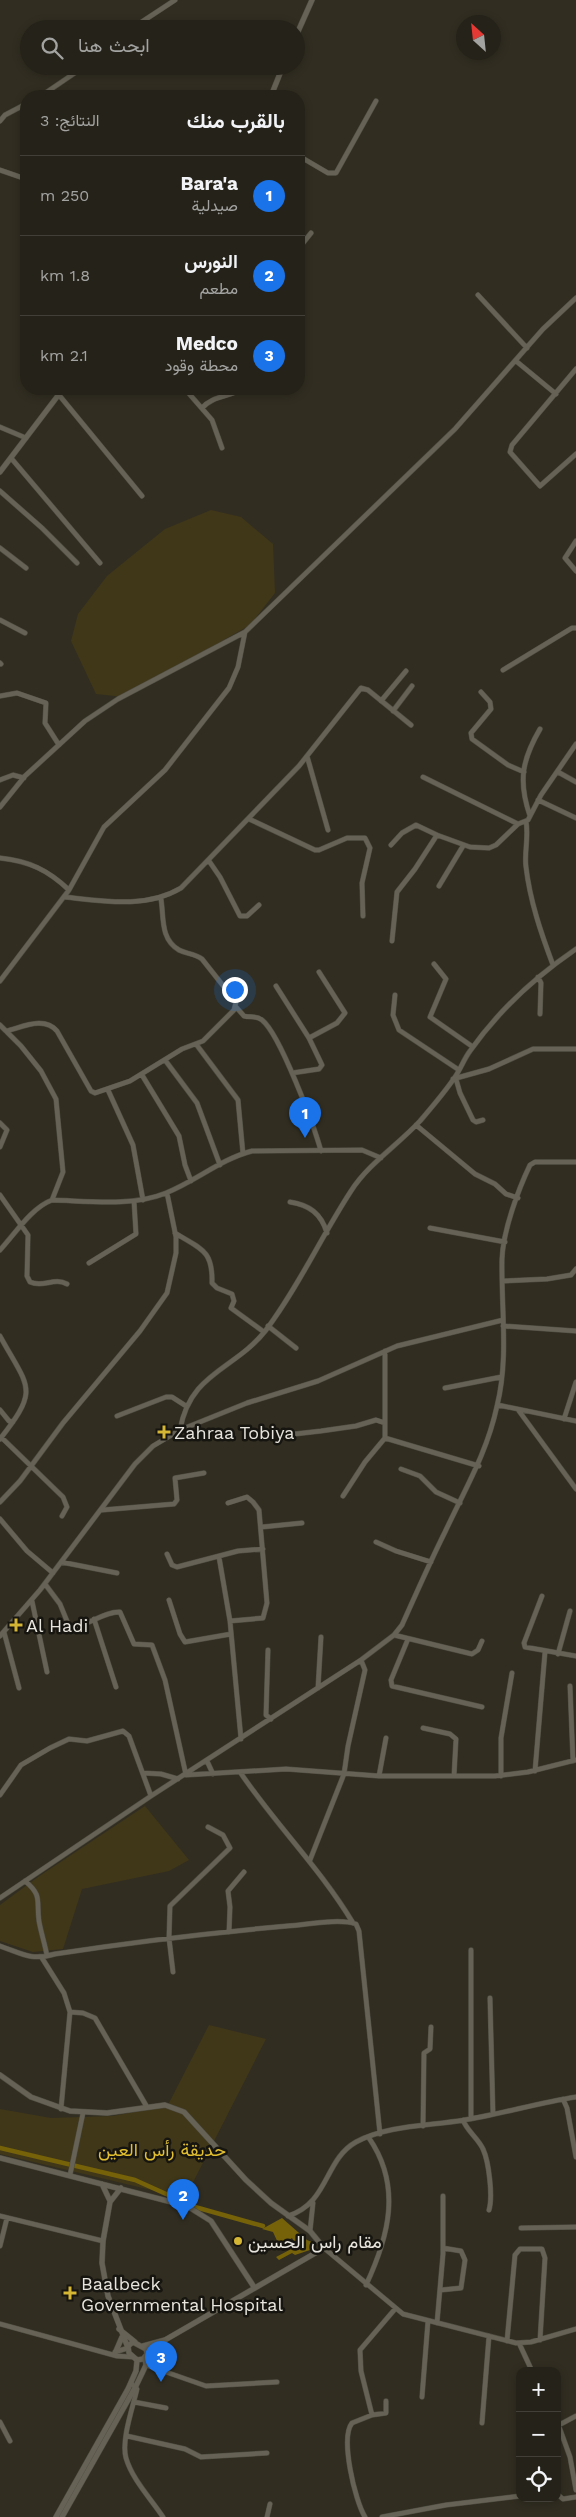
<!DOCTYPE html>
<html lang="ar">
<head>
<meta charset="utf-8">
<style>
	body { margin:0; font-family:"Work Sans",Vazirmatn,sans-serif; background:#2d2a22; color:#f1f3f6; direction:rtl }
	.controls { position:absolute; right:15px; bottom:15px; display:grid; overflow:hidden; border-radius:10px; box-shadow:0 2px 8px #0003 }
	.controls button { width:45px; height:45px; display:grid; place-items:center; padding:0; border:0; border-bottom:1px solid #423f38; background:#252219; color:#f1f3f6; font:25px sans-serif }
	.compass { position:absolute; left:456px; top:15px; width:45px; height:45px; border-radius:50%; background:#252219; box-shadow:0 2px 8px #0003; rotate:333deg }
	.you { position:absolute; left:234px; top:989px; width:18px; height:18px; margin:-12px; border:4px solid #fff; border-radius:50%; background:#1a73e8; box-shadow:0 0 0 8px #1a73e833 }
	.badge { display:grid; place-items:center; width:32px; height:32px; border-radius:50%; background:#1a73e8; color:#fff; font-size:16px; font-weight:700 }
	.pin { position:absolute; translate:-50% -41px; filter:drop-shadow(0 1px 2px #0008) }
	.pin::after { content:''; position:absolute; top:26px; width:18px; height:15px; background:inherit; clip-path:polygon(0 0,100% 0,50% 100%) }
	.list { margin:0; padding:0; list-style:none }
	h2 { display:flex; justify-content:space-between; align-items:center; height:65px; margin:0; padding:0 20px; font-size:21px }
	h2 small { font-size:16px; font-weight:400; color:#a3a4a2 }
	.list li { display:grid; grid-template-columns:32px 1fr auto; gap:15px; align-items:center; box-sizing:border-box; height:80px; padding:0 20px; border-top:1px solid #423f38 }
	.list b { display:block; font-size:19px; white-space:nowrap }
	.list p { margin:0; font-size:16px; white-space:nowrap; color:#a3a4a2 }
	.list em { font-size:16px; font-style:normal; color:#a3a4a2 }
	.icon { flex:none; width:28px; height:28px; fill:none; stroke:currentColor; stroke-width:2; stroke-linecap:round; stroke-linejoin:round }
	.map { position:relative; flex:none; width:576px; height:2517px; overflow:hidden; direction:ltr }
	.search { position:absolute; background:#252219; box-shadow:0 2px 8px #0003; left:20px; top:20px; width:285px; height:55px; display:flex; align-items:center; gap:12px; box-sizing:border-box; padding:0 18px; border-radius:28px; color:#a3a4a2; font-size:19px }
	.panel { position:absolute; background:#252219; box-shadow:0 2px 8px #0003; left:20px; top:90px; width:285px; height:305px; border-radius:20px; direction:rtl }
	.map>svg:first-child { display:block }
	.green { fill:#403719 }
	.water { fill:#766209 }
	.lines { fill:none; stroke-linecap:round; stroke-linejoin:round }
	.canal { stroke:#766209; stroke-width:4.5 }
	.minor-casing { stroke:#4e4b41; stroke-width:5.5 }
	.tertiary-casing { stroke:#4e4b41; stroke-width:6 }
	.minor { stroke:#666255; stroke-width:4.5 }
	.tertiary { stroke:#666255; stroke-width:5 }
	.poi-dot { fill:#d5b534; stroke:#171510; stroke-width:2 }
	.labels { text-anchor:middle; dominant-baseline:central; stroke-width:5; stroke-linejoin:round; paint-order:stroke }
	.poi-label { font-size:18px; fill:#e7e5dd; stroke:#171510; text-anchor:start }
	.park-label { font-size:18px; fill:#e2bf30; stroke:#171510 }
</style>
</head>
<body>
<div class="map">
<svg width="576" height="2517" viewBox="0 0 576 2517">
	<rect width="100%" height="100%" fill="#312d21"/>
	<path class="green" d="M211,510L241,517L273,544L275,593L250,625L124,697L96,694L71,641L78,614L107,576L165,529Z
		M145,1806L189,1860L169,1871L82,1889L63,1949L33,1952L0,1941V1905L38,1877Z
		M209,2025L266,2039L185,2198L0,2154V2109L51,2118L113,2116L168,2105Z"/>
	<path class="water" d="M282,2218L307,2240L314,2243L313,2249L295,2255L292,2253L279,2260L276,2257L297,2246L292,2238L279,2245L273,2232L262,2229Z"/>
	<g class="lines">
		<path class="canal" d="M0,2148L135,2180L195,2207L263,2226"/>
		<defs>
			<path id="minor" d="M131,29L175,0
				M41,96L85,66
				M0,121L5,115L26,104
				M299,156L328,173H336L376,101
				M0,170L26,179
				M299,248L311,233
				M478,295L527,348
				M516,361L556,394
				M576,369L512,445L510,452L540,486L576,454
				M185,389L212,420L222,448
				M59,395L142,496
				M202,408C212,396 229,397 242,389
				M0,427L26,438
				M11,458L100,563
				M0,491L42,528L77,563
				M576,541L565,558L576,571
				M0,548L26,568
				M0,620L25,633
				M0,663L1,664
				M503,670L572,628H576
				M481,692L490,702L491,709L471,733L472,739L508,765L524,772
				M0,696L17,693L46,703L45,723L59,745
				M381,701L406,671
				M393,711L412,686
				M307,756L328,830
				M558,772L576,782
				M423,777L518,824
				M0,780L13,775L24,778
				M538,800L576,818
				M0,807L25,776L85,721L118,699L245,632
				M530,816C518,781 522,760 540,729
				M249,819L315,850H319L347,838H365L370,848L362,883L363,916
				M526,821C529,837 524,852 526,867C530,901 541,933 553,965
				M391,845L402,833L416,825L437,835
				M0,858C29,861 48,870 69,890L0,981
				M209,861L220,877L240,916H247L259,905
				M439,886L463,846
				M69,890L104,827L165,770L229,688L238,667L245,632L455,429L543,329L576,298
				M65,897C103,901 146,909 181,888L299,766L361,688L368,690L411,725
				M392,941L397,892L415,869L437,835L470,847L489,848L496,845L518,824L528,820L541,795L576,744
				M434,964L446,979L430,1017L473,1047
				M538,977L541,983L540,1014
				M276,986L309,1038L322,1065L319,1069L292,1073
				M395,995L393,1015L399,1030L459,1070
				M236,1007L244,1016C250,1018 256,1015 262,1020C280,1034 314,1126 321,1151
				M0,1025L21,1046L41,1071L56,1099L63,1172L52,1200
				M6,1031C23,1027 44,1016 57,1031L91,1091L95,1093L130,1081L182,1049L203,1041L234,1010L236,1002L202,959C194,953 186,954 179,950C160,939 164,917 161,899
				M309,1038L337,1023L345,1013L319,972
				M196,1044L238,1100L243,1154
				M165,1060L197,1103L220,1165
				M142,1075L179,1136L185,1165L191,1181
				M453,1079L489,1069L533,1049H576
				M456,1079L460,1093L473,1120L476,1122L483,1120
				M108,1090L133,1145L143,1200
				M0,1123L7,1130L0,1147
				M416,1125L475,1174L495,1184L506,1194L518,1198
				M0,1195L28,1235L27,1276L30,1282C43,1288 54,1277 67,1284
				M290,1202C309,1205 321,1213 327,1233
				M430,1228L505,1242
				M175,1233C201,1249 213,1250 212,1283L217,1288L232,1294L234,1301L231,1308L264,1332
				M0,1250C15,1234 31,1208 52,1200C88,1201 132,1207 166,1193C196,1181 221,1159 252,1151L362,1150L381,1158
				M89,1263L136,1234L134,1201
				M503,1281L547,1279L571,1275L576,1269
				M268,1326L296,1348
				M503,1326L576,1331
				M0,1336C29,1389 40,1388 0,1439
				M445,1388L501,1377
				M498,1405L576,1421
				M0,1410L9,1421L13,1422
				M519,1411L576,1489
				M117,1416L166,1397H172L186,1406
				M564,1419L576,1382
				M180,1430L247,1403L318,1381L397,1346L503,1320
				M271,1434L286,1435L321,1431L356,1426L376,1420L385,1423
				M1,1437L63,1497L67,1507L62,1516
				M385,1438L479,1466
				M401,1469L420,1476L436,1492L460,1503
				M343,1496L365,1462L385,1438V1351
				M0,1502L20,1481L63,1423L140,1331L167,1293L176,1253V1237L167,1193
				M228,1503L247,1497L253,1502L259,1510L267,1603L263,1618L230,1621
				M102,1510L174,1504L177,1500L175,1478L204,1473
				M0,1519L27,1551L53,1573
				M262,1527L302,1523
				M376,1542L396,1551L431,1562
				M167,1554L172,1565L177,1567L238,1551L263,1549
				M219,1557L230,1621L241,1739
				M61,1562L117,1573
				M45,1584L60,1604L69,1626C85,1629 103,1611 120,1612L134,1644L152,1645L165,1680L186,1775L286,1769L379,1776H495L528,1772L576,1760
				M542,1596L524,1643L525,1647L576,1656
				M169,1600L180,1634L185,1642L231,1634
				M32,1601L47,1672
				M94,1619L116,1687
				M4,1632L19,1688
				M394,1635L472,1654L478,1650L482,1641
				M0,1636L40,1590L135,1464L153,1446L180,1430C190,1372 235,1370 266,1330C299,1286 321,1237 351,1191C368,1164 398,1145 420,1121C432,1107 445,1092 455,1077C461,1068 464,1059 470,1051C499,1010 535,977 576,949
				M408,1639L391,1680L392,1686L482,1707
				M268,1650L266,1715L271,1719
				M558,1654L570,1611
				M570,1686L573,1761
				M318,1688L321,1637
				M423,1728L450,1734L456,1739L454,1776
				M207,1761L213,1774
				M535,1771L545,1652
				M240,1772C275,1824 320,1868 353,1923
				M143,1773L161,1774L178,1779
				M379,1776L386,1738
				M501,1776V1738L512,1673
				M0,1795L21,1765L50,1748L69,1739L87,1741L123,1731L129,1736L151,1796
				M310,1860L344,1774L348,1746L365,1670L361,1660
				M25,1881C43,1896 36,1901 39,1921C41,1933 45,1944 47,1956
				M0,1898L151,1796L361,1660L394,1635L402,1625C416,1594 430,1562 445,1532C465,1489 487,1453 497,1406C509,1358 501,1308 502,1259C503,1231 518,1190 530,1165L535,1162H576
				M229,1932L230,1907L228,1891L244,1872
				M0,1946C23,1954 31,1961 55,1954C132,1942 209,1933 287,1926C305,1925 339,1918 356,1924L359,1931L380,2134
				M471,1950V2119
				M42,1958L64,1993L70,2012L61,2109
				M173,1972L169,1938L170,1906L230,1848L223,1835L208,1827
				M490,1998L493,2114
				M70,2012L83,2013L95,2018L147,2107
				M563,2099L567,2108L576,2157
				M463,2120C467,2131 478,2138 483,2149C489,2162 493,2197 489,2210
				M423,2126L424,2053L430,2049L431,2027
				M70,2175L83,2113
				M0,2216L103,2241
				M288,2216C329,2203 324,2160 356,2142C388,2125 429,2126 464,2120C501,2114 538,2103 576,2097
				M521,2228L576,2227
				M310,2231L313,2203
				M0,2246L7,2218
				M324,2248L403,2314L516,2343L531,2342L576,2329
				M366,2285C389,2236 402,2186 369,2138
				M441,2290L461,2288L465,2260L461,2251L443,2248
				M437,2323L443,2254V2196
				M0,2324L117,2356L133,2357
				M507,2341L515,2255L520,2249H542L545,2258L540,2340
				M519,2343L532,2371
				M115,2352L128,2348
				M146,2365L206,2386L277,2382
				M131,2383L137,2389C133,2407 121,2440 126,2458C132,2479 151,2499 163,2517
				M422,2397L428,2321
				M134,2402L166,2408
				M372,2415L386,2413V2401
				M557,2421L570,2457L576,2490
				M0,2422L10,2441
				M482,2423L489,2336
				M559,2425L576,2416
				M127,2436L185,2449L201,2457L267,2453
				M557,2494L563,2499L576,2497
				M267,2517L270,2504
				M365,2517C355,2501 340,2438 352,2423L372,2415L361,2371L360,2350L395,2309
				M382,2517L446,2505L520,2496"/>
			<path id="tertiary" d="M296,36L312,0
				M271,96L283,66
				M0,472L63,389
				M0,2075L31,2097L70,2111L107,2113L165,2105L184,2112L246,2180L271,2203L310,2231L324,2248L165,2340L143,2346
				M0,2158L187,2206L211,2221L254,2287
				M102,2184L110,2201
				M121,2188L110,2202L103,2241L102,2263L108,2296L128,2348
				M119,2329L135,2342
				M133,2342L146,2349L147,2354L143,2359L137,2360L129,2353L128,2346Z
				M116,2351L122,2337
				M147,2356L157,2349L165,2340
				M56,2517L128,2389L136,2371L137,2360
				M62,2517L136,2386L146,2365L145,2358"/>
		</defs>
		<use href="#minor" class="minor-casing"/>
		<use href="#tertiary" class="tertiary-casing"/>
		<use href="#minor" class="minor"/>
		<use href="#tertiary" class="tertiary"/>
	</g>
	<g class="poi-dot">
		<path d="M161.5 1424.5h5v5h5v5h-5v5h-5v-5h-5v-5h5z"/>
		<path d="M13.5 1617.5h5v5h5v5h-5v5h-5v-5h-5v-5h5z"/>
		<circle cx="238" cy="2241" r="5"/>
		<path d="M67.5 2285.5h5v5h5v5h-5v5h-5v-5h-5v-5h5z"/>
	</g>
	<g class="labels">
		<g class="poi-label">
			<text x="174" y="1432">Zahraa Tobiya</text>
			<text x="26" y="1625">Al Hadi</text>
			<text x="248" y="2241">مقام راس الحسين</text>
			<text x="81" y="2283">Baalbeck<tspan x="81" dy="21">Governmental Hospital</tspan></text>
		</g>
		<g class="park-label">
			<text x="162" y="2149">حديقة رأس العين</text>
		</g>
	</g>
</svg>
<div class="controls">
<button>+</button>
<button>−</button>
<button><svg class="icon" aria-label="locate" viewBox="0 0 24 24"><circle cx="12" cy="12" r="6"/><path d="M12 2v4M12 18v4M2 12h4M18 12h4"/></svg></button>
</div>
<svg class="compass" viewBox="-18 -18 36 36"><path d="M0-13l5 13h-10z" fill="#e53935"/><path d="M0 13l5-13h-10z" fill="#a3a4a2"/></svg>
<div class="you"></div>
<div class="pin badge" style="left:305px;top:1138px">1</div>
<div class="pin badge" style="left:183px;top:2220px">2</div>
<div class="pin badge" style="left:161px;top:2382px">3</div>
<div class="search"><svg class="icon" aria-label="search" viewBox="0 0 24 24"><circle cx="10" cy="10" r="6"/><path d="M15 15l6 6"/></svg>ابحث هنا</div>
<section class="panel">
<h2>بالقرب منك<small>النتائج: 3</small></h2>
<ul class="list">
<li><span class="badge">1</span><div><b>Bara'a</b><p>صيدلية</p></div><em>250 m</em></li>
<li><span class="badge">2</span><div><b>النورس</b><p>مطعم</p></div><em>1.8 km</em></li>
<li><span class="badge">3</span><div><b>Medco</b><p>محطة وقود</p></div><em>2.1 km</em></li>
</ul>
</section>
</div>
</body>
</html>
